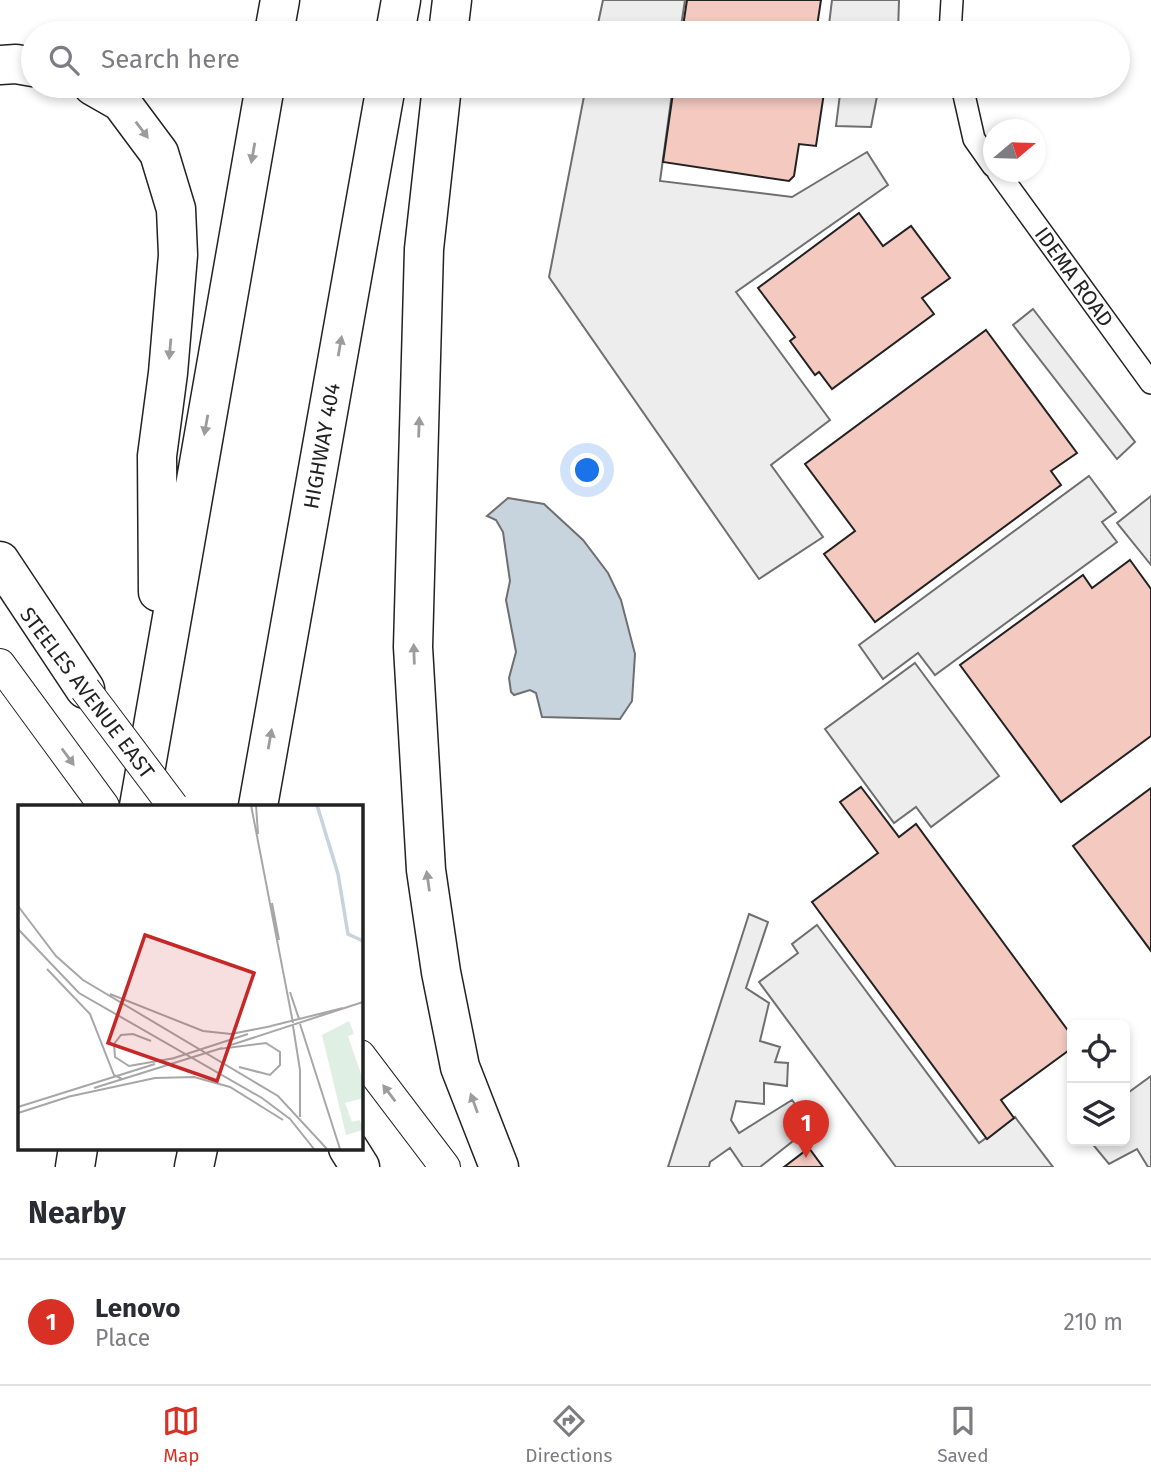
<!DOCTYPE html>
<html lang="en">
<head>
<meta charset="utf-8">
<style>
	body { margin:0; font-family:"Fira Sans",sans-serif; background:#f2f2f3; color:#2b2b33 }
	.controls { position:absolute; right:21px; bottom:21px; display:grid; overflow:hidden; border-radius:10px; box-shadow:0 4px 10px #0003 }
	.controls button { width:63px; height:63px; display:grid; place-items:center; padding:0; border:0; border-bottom:2px solid #e1e1e2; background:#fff; color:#2b2b33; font:35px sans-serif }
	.compass { position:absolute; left:983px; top:119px; width:63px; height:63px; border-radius:50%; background:#fff; box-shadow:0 4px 10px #0003; rotate:71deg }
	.you { position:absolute; left:588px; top:471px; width:24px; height:24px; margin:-18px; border:5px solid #fff; border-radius:50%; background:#1a73e8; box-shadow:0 0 0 10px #1a73e833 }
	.badge { display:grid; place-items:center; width:46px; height:46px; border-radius:50%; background:#d93025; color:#fff; font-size:23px; font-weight:700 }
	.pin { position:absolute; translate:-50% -58px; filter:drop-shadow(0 2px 4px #0008) }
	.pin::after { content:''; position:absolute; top:37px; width:24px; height:21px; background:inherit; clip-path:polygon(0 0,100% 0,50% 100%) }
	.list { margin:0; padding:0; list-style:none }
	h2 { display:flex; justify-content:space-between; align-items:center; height:91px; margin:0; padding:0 28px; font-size:30px }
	h2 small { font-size:23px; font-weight:400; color:#7c7c81 }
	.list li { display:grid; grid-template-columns:46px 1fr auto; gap:21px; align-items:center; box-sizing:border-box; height:126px; padding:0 28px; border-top:2px solid #e1e1e2 }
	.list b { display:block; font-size:26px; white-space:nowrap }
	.list p { margin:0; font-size:23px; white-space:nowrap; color:#7c7c81 }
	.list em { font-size:23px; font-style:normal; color:#7c7c81 }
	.icon { flex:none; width:38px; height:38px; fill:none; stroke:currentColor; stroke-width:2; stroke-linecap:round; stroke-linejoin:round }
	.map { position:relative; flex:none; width:1151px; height:1167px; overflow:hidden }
	.search { position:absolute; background:#fff; box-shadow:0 4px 10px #0003; left:21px; right:21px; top:21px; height:77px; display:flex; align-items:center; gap:18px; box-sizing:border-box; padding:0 24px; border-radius:38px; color:#7c7c81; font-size:26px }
	.sheet { height:217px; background:#fff }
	nav { display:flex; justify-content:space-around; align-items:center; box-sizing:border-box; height:98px; border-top:2px solid #e1e1e2; background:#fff; font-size:19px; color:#7c7c81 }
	nav a { display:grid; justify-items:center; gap:4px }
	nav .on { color:#d93025 }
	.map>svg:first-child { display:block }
	.parking { fill:#ededed; stroke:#6f6f6f; stroke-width:2 }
	.water { fill:#c7d3dd; stroke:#6f6f6f; stroke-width:2 }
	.building { fill:#f3c9c0; stroke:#222; stroke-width:2 }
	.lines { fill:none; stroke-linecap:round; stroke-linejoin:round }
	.minor-casing { stroke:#222; stroke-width:24 }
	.secondary-casing { stroke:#222; stroke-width:32 }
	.motorway-casing { stroke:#222; stroke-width:41 }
	.minor { stroke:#fff; stroke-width:21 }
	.secondary { stroke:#fff; stroke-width:30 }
	.motorway { stroke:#fff; stroke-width:38 }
	.secondary-bridge-casing { stroke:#222; stroke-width:32; stroke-linecap:butt }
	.secondary-bridge { stroke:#fff; stroke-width:30 }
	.oneway { fill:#9c9c9c }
	.labels { text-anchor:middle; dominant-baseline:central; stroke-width:5; stroke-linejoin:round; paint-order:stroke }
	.street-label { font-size:21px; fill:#222; stroke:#fff }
	.inset-river { fill:none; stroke:#c7d3dd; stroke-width:3.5 }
	.inset-road { fill:none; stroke:#a7a7a7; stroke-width:2 }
	.view { fill:#c62828; fill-opacity:0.15; stroke:#c62828; stroke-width:3.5 }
	.inset-edge { fill:none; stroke:#222; stroke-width:3.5 }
</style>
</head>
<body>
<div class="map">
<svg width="1151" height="1167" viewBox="0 0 1151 1167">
	<rect width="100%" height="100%" fill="#fff"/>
	<path class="parking" d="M603,0H685L680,33H596Z
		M832,0H899L898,33H828Z
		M586,86H673L660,181L792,197L867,152L888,185L736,292L830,420L771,465L823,537L759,579L549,277Z
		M841,86H879L871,127L836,126Z
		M1033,309L1135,442L1117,459L1013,325Z
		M1089,476L1116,512L1102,522L1117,542L935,675L918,653L883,679L859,645Z
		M1151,496V565L1117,523Z
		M915,663L999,776L931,827L916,807L894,823L825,729Z
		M749,914L768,922L746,988L769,1003L760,1041L780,1047L775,1062L788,1063L787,1086L764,1083V1104L736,1101L731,1120L739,1133L792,1100L812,1126L760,1167H743L730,1148L710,1162L709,1167H668Z
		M817,925L979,1143L1015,1117L1053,1167H896L759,982L798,953L792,944Z
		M1151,1076V1167H1148L1137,1149L1109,1164L1090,1141H1125V1095Z"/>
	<path class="water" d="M508,498L544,504L583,540L608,573L621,600L635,654L632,701L620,719L542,717L536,693L530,690L514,695L511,692L509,678L516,652L506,600L510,581L503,532L496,520L487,516Z"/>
	<path class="building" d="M687,0H821L816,33H682Z
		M674,86H825L816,146L799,144L794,176L789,181L663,162Z
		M859,213L883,246L911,226L950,278L922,298L934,314L832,389L819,372L815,375L790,341L795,337L758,288Z
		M986,330L1077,453L1051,471L1061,485L875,622L824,554L855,531L805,464Z
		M1130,560L1151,589V736L1061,802L960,665L1083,575L1092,588Z
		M861,787L899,837L916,824L1072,1036V1048L1001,1100L1014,1118L987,1139L812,902L878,853L840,802Z
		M1151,788V951L1073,846Z
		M809,1148L823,1167H784Z"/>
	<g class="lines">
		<defs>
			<path id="minor" d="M950,33L952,0
				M962,86L974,139L993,166
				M998,172L1151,383"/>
			<path id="secondary" d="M0,664L104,806
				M360,1055L445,1167"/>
			<path id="motorway" d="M274,33L280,0
				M395,33L401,0
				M448,33L452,0
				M0,65L16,64L33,67
				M93,86L121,102L159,153L176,209L178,255L168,373L157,456L158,592
				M442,86L424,249L413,647L426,870L441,972L460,1067L499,1167
				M0,561L85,689
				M139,806L265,86
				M258,806L386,86
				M348,1148L360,1167
				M75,1167L78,1148
				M194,1167L198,1148"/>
		</defs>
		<use href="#minor" class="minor-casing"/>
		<use href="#secondary" class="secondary-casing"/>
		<use href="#motorway" class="motorway-casing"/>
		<use href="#minor" class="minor"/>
		<use href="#secondary" class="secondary"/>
		<use href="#motorway" class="motorway"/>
		<defs>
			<path id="secondary-bridge" d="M85,689L173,806"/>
		</defs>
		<use href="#secondary-bridge" class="secondary-bridge-casing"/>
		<use href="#secondary-bridge" class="secondary-bridge"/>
	</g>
	<defs><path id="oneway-solid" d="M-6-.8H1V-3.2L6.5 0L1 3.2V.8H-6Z" transform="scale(1.75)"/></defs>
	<g class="oneway">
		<use href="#oneway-solid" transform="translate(142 130) rotate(53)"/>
		<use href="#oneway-solid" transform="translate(253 153) rotate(100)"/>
		<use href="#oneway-solid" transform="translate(340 346) rotate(-80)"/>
		<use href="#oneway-solid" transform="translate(170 349) rotate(95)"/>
		<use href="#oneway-solid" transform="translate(206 425) rotate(100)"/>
		<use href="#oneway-solid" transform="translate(419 427) rotate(-88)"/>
		<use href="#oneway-solid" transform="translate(414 654) rotate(-92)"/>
		<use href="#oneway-solid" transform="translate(270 739) rotate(-80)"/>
		<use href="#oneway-solid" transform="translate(68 757) rotate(54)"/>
		<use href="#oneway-solid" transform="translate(428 881) rotate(-98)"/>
		<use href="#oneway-solid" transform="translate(389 1093) rotate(-127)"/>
		<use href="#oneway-solid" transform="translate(474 1103) rotate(-110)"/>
	</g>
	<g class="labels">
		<g class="street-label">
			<text transform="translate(1074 277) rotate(54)">IDEMA ROAD</text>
			<text transform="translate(322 446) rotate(-80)">HIGHWAY 404</text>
			<text transform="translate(87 693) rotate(53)">STEELES AVENUE EAST</text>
		</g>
	</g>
	<g transform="translate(18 805)">
		<rect width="345" height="345" fill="#fff"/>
		<path d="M331,216L336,229L330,231L345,275V293L327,298L334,317L342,315L345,325L328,330L304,230Z" fill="#e0efe3"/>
		<path class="inset-river" d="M299,0L320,69L330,129L345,136"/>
		<path class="inset-road" d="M233,0L275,218M238,0L240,29M254,98L261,135M0,101L38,151L65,175L260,291L309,344M0,124L61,188L244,293L272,314L296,344M29,164L72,209L96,270L104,274M272,187L281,214M92,189L185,226L213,229L254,221M282,219L322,344M253,221L325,203M275,221L282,265V312M133,236L115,229L103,230L96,239L97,252L111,261L157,253M213,240L345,197M201,244L248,238L262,247V260L252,270L221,262M153,254L230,229M76,283L204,243M49,292L137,273L176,272L212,282L265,315M0,302L137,259M0,308L50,292"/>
		<path class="view" d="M127,130L236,168L199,276L90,238Z"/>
		<rect width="345" height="345" class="inset-edge"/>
	</g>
</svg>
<div class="controls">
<button><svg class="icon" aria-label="locate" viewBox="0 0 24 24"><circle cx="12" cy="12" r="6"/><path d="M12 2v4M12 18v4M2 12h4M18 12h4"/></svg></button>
<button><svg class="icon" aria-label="layers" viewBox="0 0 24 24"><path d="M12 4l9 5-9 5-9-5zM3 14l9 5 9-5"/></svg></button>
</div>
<svg class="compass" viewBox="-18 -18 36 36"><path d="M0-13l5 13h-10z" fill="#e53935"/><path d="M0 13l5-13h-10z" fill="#7c7c81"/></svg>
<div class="you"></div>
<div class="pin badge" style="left:806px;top:1158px">1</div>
<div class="search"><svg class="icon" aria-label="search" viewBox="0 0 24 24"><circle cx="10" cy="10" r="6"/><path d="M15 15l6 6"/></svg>Search here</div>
</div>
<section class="sheet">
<h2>Nearby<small></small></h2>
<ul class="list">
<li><span class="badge">1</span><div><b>Lenovo</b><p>Place</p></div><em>210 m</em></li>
</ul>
</section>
<nav>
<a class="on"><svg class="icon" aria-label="map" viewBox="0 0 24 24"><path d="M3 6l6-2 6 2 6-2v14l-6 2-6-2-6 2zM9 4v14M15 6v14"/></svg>Map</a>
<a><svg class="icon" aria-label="directions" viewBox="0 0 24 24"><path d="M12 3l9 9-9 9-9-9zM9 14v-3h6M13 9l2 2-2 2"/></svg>Directions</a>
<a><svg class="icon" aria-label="saved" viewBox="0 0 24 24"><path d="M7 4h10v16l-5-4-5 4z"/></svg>Saved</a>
</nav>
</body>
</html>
